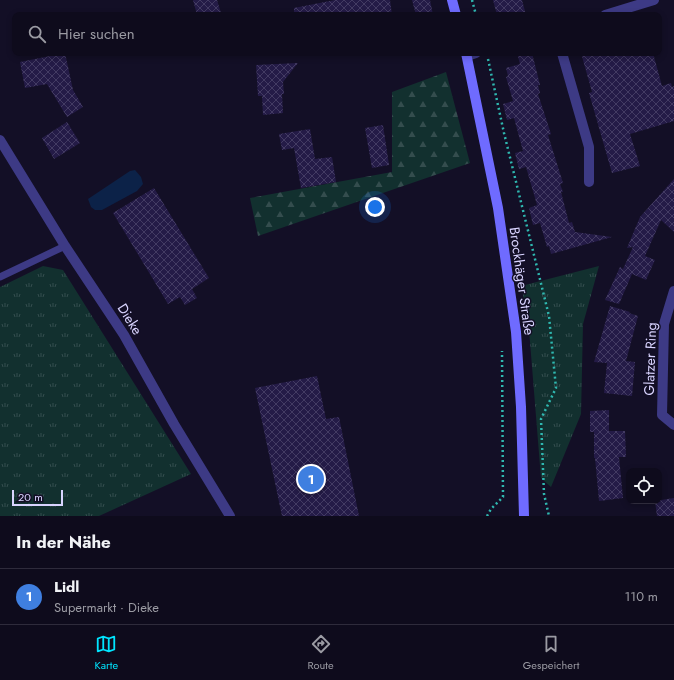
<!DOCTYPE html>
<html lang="de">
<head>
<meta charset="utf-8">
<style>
	body { margin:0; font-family:Jost,sans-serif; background:#1c1929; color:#f1f3f6 }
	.controls { position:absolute; right:12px; bottom:12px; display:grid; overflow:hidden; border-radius:8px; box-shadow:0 2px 6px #0003 }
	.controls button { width:36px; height:36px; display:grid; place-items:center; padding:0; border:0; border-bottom:1px solid #2e2b3b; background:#0e0b1c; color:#f1f3f6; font:20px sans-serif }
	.scale { position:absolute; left:12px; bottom:10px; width:51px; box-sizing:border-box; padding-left:4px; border:2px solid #d9d4ff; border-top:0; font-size:11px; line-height:14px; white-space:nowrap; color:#d9d4ff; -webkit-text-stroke:3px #130f26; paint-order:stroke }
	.you { position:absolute; left:375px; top:207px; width:14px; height:14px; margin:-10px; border:3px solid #fff; border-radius:50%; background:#1a73e8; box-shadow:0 0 0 6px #1a73e833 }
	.badge { display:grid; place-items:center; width:26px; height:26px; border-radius:50%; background:#00e5ff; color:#fff; font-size:13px; font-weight:700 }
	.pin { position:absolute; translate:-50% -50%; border:2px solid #fff; box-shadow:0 1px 4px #0006 }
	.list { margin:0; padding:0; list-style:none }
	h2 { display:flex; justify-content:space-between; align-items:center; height:52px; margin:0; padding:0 16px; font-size:17px }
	h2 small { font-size:13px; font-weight:400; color:#9b9ba3 }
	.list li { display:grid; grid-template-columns:26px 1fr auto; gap:12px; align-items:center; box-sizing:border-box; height:56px; padding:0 16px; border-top:1px solid #2e2b3b }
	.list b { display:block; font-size:15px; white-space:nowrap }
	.list p { margin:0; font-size:13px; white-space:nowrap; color:#9b9ba3 }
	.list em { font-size:13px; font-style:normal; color:#9b9ba3 }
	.icon { flex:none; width:22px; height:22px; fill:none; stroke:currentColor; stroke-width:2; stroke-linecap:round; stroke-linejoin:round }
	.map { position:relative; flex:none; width:674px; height:516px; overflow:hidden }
	.search { position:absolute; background:#0e0b1c; box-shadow:0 2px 6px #0003; left:12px; right:12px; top:12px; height:44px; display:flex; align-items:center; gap:10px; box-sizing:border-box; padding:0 14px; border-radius:8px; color:#9b9ba3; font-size:15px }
	.sheet { height:108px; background:#0e0b1c }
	nav { display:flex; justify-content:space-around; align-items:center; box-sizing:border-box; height:56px; border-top:1px solid #2e2b3b; background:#0e0b1c; font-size:11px; color:#9b9ba3 }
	nav a { display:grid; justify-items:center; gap:2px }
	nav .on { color:#00e5ff }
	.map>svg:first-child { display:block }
	.grass { fill:url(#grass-tufts) }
	.forest { fill:url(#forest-firs) }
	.water { fill:#0c2248 }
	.building { fill:url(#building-cross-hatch) }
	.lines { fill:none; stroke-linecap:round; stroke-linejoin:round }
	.path { stroke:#2fb8b0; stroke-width:2.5; stroke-dasharray:2 3; stroke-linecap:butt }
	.lane { stroke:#3d3a85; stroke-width:7 }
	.street { stroke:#3d3a85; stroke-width:10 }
	.secondary { stroke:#6f6bff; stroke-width:10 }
	.labels { text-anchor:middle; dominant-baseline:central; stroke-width:3; stroke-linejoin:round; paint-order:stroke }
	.street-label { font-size:14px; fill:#d9d4ff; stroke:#130f26 }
</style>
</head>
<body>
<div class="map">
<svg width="674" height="516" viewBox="0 0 674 516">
	<defs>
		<pattern id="grass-tufts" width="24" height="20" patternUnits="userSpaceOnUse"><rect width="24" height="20" fill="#12302f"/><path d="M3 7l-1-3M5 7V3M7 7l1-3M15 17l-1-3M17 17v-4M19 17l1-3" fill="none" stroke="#344d4e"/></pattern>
		<pattern id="forest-firs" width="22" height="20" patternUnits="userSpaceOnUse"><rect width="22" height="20" fill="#12302f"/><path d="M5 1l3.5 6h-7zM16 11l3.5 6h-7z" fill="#344d4e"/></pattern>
		<pattern id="building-cross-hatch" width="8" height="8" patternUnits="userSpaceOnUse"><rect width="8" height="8" fill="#241b47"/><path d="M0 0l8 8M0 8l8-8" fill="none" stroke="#433b63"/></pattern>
	</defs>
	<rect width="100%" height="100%" fill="#130f26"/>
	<path class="grass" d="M43,266L63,270L191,474L99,516H0V287Z
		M599,266L583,324L581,414L551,487L541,478L528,317L521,286Z"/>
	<path class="forest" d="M446,72L470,163L258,236L250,198L392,172V92Z"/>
	<path class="water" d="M135,170L141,177L143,184L137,191L102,210H95L91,207L88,199L130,171Z"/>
	<path class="building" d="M193,0H217L221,13L213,15H197Z
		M335,0H390L392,15H294V8Z
		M412,0H430L433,15H416Z
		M493,0H522L526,15H497Z
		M65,53L73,90L83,107L67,117L47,84L25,88L20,62Z
		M517,53H532L540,85H538L540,93L538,94L551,134L548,135L563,183L560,184L563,192H561L569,223L572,222L575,232L612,237L551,254L549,246L547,247L540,223L533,225L529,208L537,205L526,167L519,169L515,153L523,151L514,118L507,120L503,104L513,101L506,77L508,76L506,68L520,64Z
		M581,53H653L662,86L671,83L672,87L674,86V121L630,134L640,166L612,173L589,93L592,92Z
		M298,63L283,82L284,94H282L283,113L263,115L262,96H258L256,65Z
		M67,122L80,143L54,159L42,138Z
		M383,125L389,165L372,168L365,128Z
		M310,129L315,159L332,157L336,182L301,188L294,148L282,150L279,134Z
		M674,179V232L661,220L645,256L655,260L646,280L632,274L619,304L605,300L620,267L623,269L633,247L627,248L640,217Z
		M154,188L209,278L192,289L197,298L185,305L180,297L168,304L113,213Z
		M610,306L630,312L629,313L638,316L626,361L635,362L632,396L604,393L607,363L594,362Z
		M317,376L326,419L339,417L359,516H282L255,388Z
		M609,410V431H625L626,457H619L623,498L599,501L595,458H594V432H590V411Z
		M674,498V516H657L655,501Z"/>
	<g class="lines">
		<path class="path" d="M472,0L476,15
			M488,59L504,133L549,316L556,388L541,419L544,494L549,516
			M487,516L491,509L503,497L502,351"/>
		<path class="lane" d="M0,277L65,246"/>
		<path class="street" d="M605,15L654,0
			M562,53L589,147V182
			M467,56L476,53
			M0,140L65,246L124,335L174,424L230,516
			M674,291L664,324L662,415L674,425"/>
		<path class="secondary" d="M452,0L456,15
			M466,53L498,208L516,332L521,407L524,516"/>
	</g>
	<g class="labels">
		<g class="street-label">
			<text transform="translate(522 281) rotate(82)">Brockhäger Straße</text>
			<text transform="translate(130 319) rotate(58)">Dieke</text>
			<text transform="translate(650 359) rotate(-88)">Glatzer Ring</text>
		</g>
	</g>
</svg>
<div class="controls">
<button><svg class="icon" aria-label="locate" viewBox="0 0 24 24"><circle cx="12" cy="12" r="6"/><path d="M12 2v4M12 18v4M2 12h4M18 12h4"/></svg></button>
</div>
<div class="scale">20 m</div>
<div class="you"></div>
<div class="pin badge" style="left:311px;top:479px;background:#3f7fe0">1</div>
<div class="search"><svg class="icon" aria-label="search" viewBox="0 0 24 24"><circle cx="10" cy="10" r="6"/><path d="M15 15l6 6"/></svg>Hier suchen</div>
</div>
<section class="sheet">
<h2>In der Nähe<small></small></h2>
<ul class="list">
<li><span class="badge" style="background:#3f7fe0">1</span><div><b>Lidl</b><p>Supermarkt · Dieke</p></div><em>110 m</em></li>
</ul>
</section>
<nav>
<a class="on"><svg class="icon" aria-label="map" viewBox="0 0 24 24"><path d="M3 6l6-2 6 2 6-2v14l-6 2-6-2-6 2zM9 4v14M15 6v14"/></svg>Karte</a>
<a><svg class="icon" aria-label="directions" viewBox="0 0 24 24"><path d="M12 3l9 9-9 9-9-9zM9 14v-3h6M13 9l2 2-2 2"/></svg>Route</a>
<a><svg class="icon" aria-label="saved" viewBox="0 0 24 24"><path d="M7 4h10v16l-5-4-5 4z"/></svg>Gespeichert</a>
</nav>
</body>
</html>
